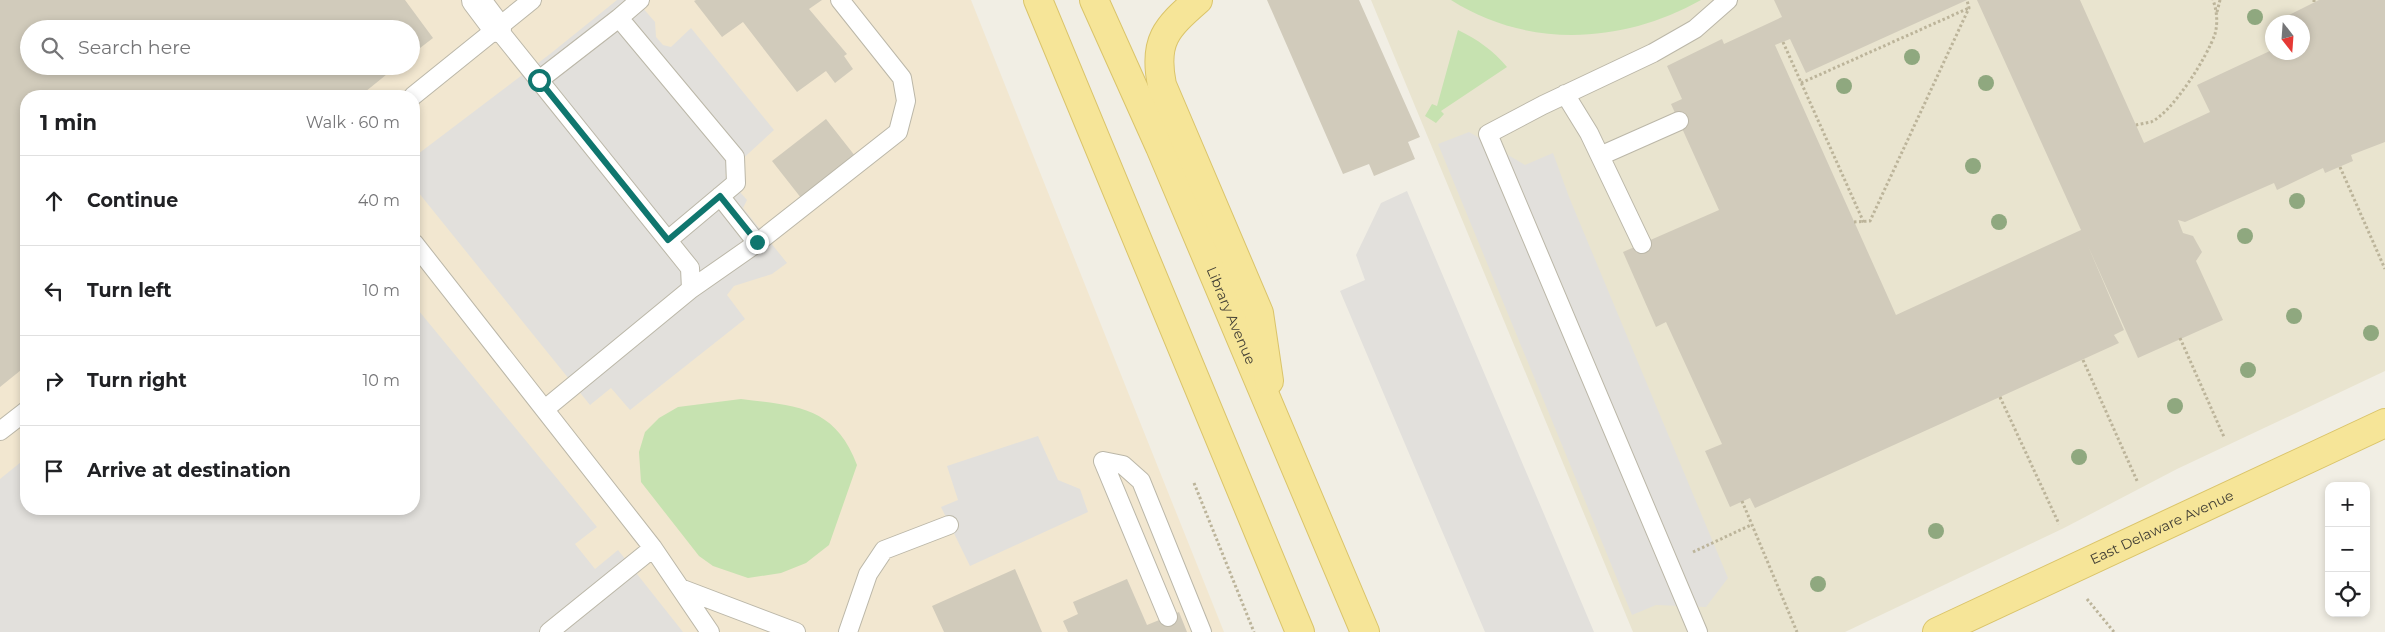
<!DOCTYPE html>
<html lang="en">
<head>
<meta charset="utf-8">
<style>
	body { margin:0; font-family:Montserrat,sans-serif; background:#f2f2f2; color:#202124 }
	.controls { position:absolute; right:15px; bottom:15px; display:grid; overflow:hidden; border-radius:10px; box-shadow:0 2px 8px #0003 }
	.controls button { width:45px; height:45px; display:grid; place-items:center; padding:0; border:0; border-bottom:1px solid #e0e0e0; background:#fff; color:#202124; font:25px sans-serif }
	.compass { position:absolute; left:2265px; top:15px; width:45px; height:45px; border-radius:50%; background:#fff; box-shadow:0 2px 8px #0003; rotate:163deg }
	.stop { position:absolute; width:15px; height:15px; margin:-11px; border:4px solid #0f766e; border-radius:50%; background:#fff }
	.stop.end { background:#0f766e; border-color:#fff; box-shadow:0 1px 5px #0008 }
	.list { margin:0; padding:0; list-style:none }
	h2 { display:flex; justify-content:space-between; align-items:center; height:65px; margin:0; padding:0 20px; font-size:21px }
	h2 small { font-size:16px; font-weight:400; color:#757577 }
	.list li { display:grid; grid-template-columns:32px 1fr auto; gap:15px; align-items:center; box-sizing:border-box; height:90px; padding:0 20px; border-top:1px solid #e0e0e0 }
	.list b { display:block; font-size:19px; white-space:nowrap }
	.list em { font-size:16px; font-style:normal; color:#757577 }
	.icon { flex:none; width:28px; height:28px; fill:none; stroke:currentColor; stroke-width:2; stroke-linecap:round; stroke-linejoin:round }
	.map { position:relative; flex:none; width:2385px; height:632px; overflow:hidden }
	.search { position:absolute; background:#fff; box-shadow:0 2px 8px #0003; left:20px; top:20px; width:400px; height:55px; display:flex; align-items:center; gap:12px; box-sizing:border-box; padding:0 18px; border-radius:28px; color:#757577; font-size:19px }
	.panel { position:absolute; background:#fff; box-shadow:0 2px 8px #0003; left:20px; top:90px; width:400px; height:425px; border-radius:20px }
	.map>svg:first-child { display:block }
	.commercial { fill:#f2e7d0; fill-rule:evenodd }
	.education { fill:#e9e4cf; fill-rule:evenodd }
	.green { fill:#c6e2b0 }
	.parking { fill:#e2e0dc }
	.building { fill:#d1cbbb }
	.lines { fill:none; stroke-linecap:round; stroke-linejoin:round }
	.lane-casing { stroke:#bbb7a8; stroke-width:20 }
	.street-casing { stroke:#bbb7a8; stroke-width:30 }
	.primary-casing { stroke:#dac46a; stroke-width:30 }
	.path { stroke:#bcb49a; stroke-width:3; stroke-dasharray:2.5 2.5; stroke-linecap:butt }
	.lane { stroke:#fff; stroke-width:18 }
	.street { stroke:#fff; stroke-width:28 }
	.primary { stroke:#f6e598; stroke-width:28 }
	.tree { fill:#8fa87f }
	.route { stroke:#0f766e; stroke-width:6 }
	.labels { text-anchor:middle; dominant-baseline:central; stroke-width:5; stroke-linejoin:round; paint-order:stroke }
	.street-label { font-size:14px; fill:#423f35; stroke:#fff }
</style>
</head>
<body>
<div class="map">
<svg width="2385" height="632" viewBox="0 0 2385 632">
	<rect width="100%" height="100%" fill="#f1eee4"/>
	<path class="commercial" d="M0,0H971L1224,632H0ZM29,29H411V66H29ZM26,96H414V509H26Z"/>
	<path class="education" d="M1371,0H2385V371L2177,469L2064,528L1845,632H1633ZM2272,22H2302V52H2272Z"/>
	<path class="green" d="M1451,0H1701C1623,44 1528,49 1451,0Z
		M1458,30C1478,40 1493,50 1507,67L1441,111L1444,114L1436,123L1425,116L1432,104L1437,106Z
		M741,399C796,406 835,406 857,465L829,545L806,563L781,573L748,578L713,566L699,556L641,482L639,452L645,432L659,418L678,407Z"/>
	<path class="parking" d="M617,0H636L655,22L656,37L663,45L671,47L691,28L774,130L725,175L747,200L743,208L787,263L772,274L734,286L727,295L745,319L630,410L611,388L590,405L414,187V157L550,54Z
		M1469,132L1525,165L1553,153L1569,197L1728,578L1706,607L1656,605L1632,615L1438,144Z
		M1407,191L1594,632H1485L1340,291L1365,280L1356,255L1381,203Z
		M414,305L597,527L575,544L595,569L618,550L683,632H0V479L26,458V509H414Z
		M1038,436L1058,480L1080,489L1088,512L970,566L941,507L958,500L947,466Z"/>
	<path class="building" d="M0,0H405L433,38L411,55V29H29V66H397L360,96H26V366L0,387Z
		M696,0H822L809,9L847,54L844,56L853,69L835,83L826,71L797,92L743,22L722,37L694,1Z
		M1267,0H1359L1420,137L1408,142L1415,159L1374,176L1369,164L1343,174Z
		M1774,0H1967L1806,73L1790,39L1775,45L1896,315L2081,230L1977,0H2080L2144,143L2210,112L2197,85L2272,50V52H2302V22H2290L2287,16L2319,0H2385V142L2351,155L2353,161L2325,173L2323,168L2277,190L2274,183L2185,222L2178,220L2183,233L2193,236L2202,252L2196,261L2223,320L2138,358L2088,246L2124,330L2114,335L2119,343L1755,508L1750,498L1730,507L1705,451L1722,444L1666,322L1656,327L1623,252L1719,210L1671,104L1682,99L1667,66L1722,39L1724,44L1782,17Z
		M826,119L859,161L805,203L772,161Z
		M1015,569L1042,632H944L932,606Z
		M1127,579L1147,625L1179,612L1187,632H1068L1063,621L1078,614L1073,602Z"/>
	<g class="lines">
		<defs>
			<path id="lane" d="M619,18L640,0
				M497,28L690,268L691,289
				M539,80L619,18L735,157L736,183L668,240
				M1565,94L1589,133L1642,244
				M413,96L532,0
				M1600,156L1679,121
				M720,196L757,243
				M414,243L653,548L710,632
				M545,409L691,289L757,243L898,132L906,101L902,78L840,0
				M0,431L26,411
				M1103,461L1123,465L1141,481L1202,632
				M1103,461L1168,617
				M680,588L796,632
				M549,632L653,548
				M848,632L868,574L884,550L949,525
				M1698,632L1488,134L1543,105L1653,53L1695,29L1728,0"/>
			<path id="street" d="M476,0L497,28"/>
			<g id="primary">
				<path d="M1038,0L1300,632"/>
				<path id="s1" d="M1094,0L1160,147L1365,632"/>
				<path d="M1198,0C1166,28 1153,41 1162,85L1259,313L1269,381"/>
				<path id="s2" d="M1937,632L2385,423"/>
			</g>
		</defs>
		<use href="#lane" class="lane-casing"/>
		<use href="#street" class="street-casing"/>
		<use href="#primary" class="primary-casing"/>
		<path class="path" d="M2314,0V2
			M2217,12L2220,0
			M1783,42L1864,223
			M1801,83L1969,8
			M2136,125C2140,124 2146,123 2151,122C2173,112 2207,57 2215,34C2218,23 2217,11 2213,0
			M2340,167L2385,269
			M1854,222L1870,221L1969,8L1967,0
			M2180,338L2224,437
			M2083,360L2138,483
			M2000,397L2059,524
			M1194,483L1254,632
			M1742,501L1797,632
			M1693,552L1751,525
			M2087,599L2114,632"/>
		<use href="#lane" class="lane"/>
		<use href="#street" class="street"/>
		<use href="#primary" class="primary"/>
	</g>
	<g class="tree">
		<circle cx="2255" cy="17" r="8"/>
		<circle cx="1912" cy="57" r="8"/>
		<circle cx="1986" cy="83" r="8"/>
		<circle cx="1844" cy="86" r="8"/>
		<circle cx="1973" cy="166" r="8"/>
		<circle cx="2297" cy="201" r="8"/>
		<circle cx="1999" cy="222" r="8"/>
		<circle cx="2245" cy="236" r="8"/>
		<circle cx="2294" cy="316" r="8"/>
		<circle cx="2371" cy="333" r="8"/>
		<circle cx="2248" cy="370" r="8"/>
		<circle cx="2175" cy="406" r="8"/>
		<circle cx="2079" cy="457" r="8"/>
		<circle cx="1936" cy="531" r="8"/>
		<circle cx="1818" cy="584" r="8"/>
	</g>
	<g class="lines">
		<path class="route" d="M539,80L668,240L720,196L757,242"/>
	</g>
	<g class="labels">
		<g class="street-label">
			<text stroke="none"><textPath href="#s1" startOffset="344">Library Avenue</textPath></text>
			<text stroke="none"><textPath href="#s2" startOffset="248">East Delaware Avenue</textPath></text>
		</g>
	</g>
</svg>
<div class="controls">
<button>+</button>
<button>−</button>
<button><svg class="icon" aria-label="locate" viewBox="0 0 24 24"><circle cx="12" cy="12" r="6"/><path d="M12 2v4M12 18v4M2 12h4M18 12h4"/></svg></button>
</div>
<svg class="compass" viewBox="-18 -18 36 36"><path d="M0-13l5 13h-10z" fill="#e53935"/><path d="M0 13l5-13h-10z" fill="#757577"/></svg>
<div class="stop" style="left:539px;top:80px"></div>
<div class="stop end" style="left:757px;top:242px"></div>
<div class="search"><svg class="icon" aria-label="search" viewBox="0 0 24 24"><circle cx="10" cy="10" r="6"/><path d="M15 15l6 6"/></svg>Search here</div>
<section class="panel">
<h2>1 min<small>Walk · 60 m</small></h2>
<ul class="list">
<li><svg class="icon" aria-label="ahead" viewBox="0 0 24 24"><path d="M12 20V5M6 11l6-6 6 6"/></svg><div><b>Continue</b></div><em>40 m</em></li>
<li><svg class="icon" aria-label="left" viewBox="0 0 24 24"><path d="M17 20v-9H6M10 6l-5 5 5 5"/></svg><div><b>Turn left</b></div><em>10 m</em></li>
<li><svg class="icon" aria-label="right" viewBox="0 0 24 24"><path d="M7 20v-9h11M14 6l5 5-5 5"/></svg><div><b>Turn right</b></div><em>10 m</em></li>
<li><svg class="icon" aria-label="arrive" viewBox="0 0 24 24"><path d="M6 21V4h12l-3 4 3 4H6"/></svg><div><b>Arrive at destination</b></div></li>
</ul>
</section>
</div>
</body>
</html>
